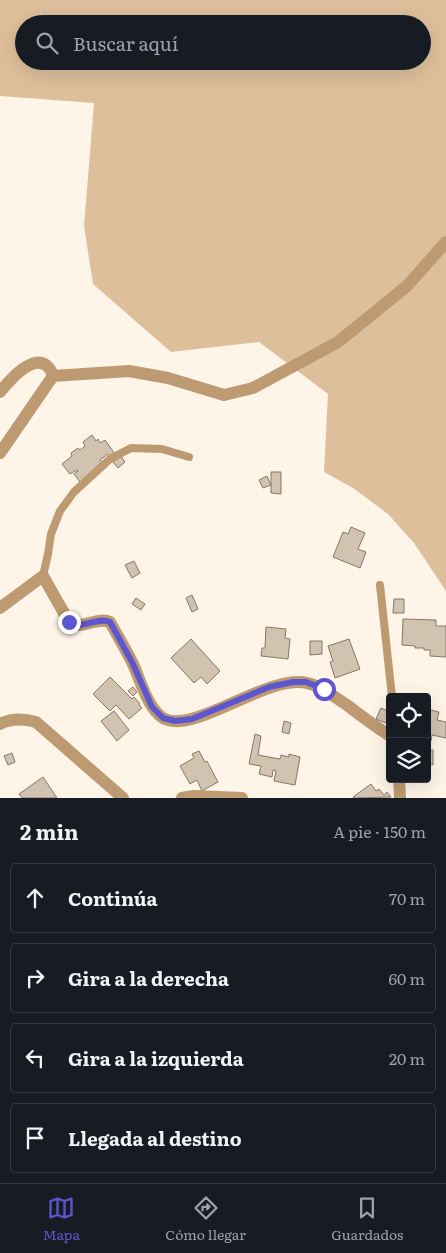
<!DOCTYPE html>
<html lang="es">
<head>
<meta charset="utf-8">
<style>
	body { margin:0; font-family:Literata,serif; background:#242831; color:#f1f3f6 }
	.controls { position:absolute; right:15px; bottom:15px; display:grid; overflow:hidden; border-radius:5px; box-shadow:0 5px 20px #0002 }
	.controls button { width:45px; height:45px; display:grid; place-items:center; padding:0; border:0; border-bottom:1px solid #363941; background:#171b24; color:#f1f3f6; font:25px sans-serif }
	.stop { position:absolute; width:15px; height:15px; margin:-11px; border:4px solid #5e56cf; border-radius:50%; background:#fff }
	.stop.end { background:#5e56cf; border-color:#fff; box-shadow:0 1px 5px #0008 }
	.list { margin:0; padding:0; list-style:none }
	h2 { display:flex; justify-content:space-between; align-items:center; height:65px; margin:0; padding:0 20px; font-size:21px }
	h2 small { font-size:16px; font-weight:400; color:#9ea1a6 }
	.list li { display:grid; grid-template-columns:32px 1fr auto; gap:15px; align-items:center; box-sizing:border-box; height:70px; margin:0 10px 10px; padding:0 10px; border:1px solid #363941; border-radius:5px }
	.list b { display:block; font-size:19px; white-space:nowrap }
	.list em { font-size:16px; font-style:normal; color:#9ea1a6 }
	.icon { flex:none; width:28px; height:28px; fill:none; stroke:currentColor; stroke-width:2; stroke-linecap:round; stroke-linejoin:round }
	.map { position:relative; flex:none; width:446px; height:798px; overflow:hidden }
	.search { position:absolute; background:#171b24; box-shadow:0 5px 20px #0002; left:15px; right:15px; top:15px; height:55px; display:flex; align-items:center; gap:12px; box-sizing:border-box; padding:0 18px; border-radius:28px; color:#9ea1a6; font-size:19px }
	.sheet { height:385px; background:#171b24 }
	nav { display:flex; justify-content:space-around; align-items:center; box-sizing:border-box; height:70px; border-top:1px solid #363941; background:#171b24; font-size:14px; color:#9ea1a6 }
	nav a { display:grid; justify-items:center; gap:2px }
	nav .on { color:#5e56cf }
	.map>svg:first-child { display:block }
	.green { fill:#debf9b; fill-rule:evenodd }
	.building { fill:#d2c2b0; stroke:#867866 }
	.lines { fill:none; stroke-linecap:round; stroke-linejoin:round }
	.service { stroke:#bd9a71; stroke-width:8 }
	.minor { stroke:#bd9a71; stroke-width:12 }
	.route { stroke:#5e56cf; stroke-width:6 }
</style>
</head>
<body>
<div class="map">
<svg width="446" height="798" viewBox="0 0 446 798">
	<rect width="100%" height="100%" fill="#fef4e8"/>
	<path class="green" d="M0,0H446V591L414,543L388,514L353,488L324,472L328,394L259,342L171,352L93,284L84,226L94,103L0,96ZM24,24H422V61H24Z"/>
	<path class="building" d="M92,435L96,441L98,439L100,443L105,440L115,454L111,458L108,454L100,460L103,464L80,482L74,474L78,471L77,470L70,474L62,464L72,456L71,453L78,448L80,450L85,446L83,442Z
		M121,456L125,462L118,468L113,462Z
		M271,472H281V494L271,493Z
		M267,476L271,485L263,488L259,480Z
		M351,527L365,533L358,549L366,552L360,568L333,557L343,532L348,534Z
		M134,561L140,573L132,578L125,565Z
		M192,595L198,609L192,612L186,598Z
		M136,598L145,604L141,610L132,604Z
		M394,599H404V613H393Z
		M403,619L436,620V626H446V657L430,656V650H424V648H415V646L402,645Z
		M266,627L286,629L285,638L290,639L288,659L261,656L262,648H265Z
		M191,639L220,671L207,684L201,677L194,683L171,658Z
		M349,639L360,669L335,678L330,662L333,661L328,646Z
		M310,641H322V654L310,655Z
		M110,677L132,699L134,697L140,704L139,705L142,708L129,719L116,705L110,711L93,694Z
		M133,687L137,692L133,696L128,691Z
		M381,708L390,712V716L386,723L376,719Z
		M427,709L439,712L437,720L446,722V738L432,735L431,741L427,740Z
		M114,711L129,730L117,741L101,721Z
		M284,721L291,723L289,734L282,732Z
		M255,734L261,736L258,755L280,759L281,755L289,757V754L300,757L295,785L274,781L276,771L273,770L272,777L259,774L261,766L249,764Z
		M427,750H433V765L427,764Z
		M199,751L205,762L207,761L218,782L202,791L197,780L190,784L180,766L194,758L192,754Z
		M12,753L15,762L8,765L4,756Z
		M43,777L57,798H22L19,794Z
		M371,784L376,791L379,789L384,795L387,792L391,797L354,798L353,797Z"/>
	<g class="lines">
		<path class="service" d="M43,576L48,554L51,534L60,511L74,492L110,459L131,448L162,449L189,457
			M380,585L392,697"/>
		<path class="minor" d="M0,392C9,381 35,350 49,368C51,370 52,373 53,376
			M0,453L53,376L129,371L168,378L224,395L253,388L338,342L407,286L446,242
			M0,608L43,576L69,622C81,631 97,616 110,622C117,635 125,648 132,662C140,678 147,708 163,718C192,736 269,673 307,683C322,686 334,697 347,705C361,716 375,726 390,736
			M0,724C11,718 25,719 36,722L123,798
			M399,779L400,798
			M182,798L194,796L242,798"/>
	</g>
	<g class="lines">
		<path class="route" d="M69,622C81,631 97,616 110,622L132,662L152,707L163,718L175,721L192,719L269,687L293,682H306L324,689"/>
	</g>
</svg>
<div class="controls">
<button><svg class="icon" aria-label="locate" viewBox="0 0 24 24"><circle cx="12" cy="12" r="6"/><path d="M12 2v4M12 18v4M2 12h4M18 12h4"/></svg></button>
<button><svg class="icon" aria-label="layers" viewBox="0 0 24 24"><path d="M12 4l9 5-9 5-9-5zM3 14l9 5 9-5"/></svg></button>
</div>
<div class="stop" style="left:324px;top:689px"></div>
<div class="stop end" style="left:69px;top:622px"></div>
<div class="search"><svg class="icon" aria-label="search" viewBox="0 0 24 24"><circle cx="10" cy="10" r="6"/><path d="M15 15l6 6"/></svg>Buscar aquí</div>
</div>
<section class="sheet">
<h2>2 min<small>A pie · 150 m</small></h2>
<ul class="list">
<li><svg class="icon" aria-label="ahead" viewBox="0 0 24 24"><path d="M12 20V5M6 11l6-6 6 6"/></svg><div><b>Continúa</b></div><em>70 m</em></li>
<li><svg class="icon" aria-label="right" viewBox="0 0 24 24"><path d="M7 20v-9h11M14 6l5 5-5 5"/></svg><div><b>Gira a la derecha</b></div><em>60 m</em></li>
<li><svg class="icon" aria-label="left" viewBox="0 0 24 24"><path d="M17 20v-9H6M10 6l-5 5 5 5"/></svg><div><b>Gira a la izquierda</b></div><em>20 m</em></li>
<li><svg class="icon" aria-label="arrive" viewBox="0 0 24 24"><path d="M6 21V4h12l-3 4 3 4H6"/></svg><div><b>Llegada al destino</b></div></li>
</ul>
</section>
<nav>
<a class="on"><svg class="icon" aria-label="map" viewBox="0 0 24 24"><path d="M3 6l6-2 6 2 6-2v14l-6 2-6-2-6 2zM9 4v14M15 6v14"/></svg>Mapa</a>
<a><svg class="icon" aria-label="directions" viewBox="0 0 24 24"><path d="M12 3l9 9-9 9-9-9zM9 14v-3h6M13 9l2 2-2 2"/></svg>Cómo llegar</a>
<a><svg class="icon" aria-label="saved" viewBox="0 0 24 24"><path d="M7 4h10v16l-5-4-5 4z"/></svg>Guardados</a>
</nav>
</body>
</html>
